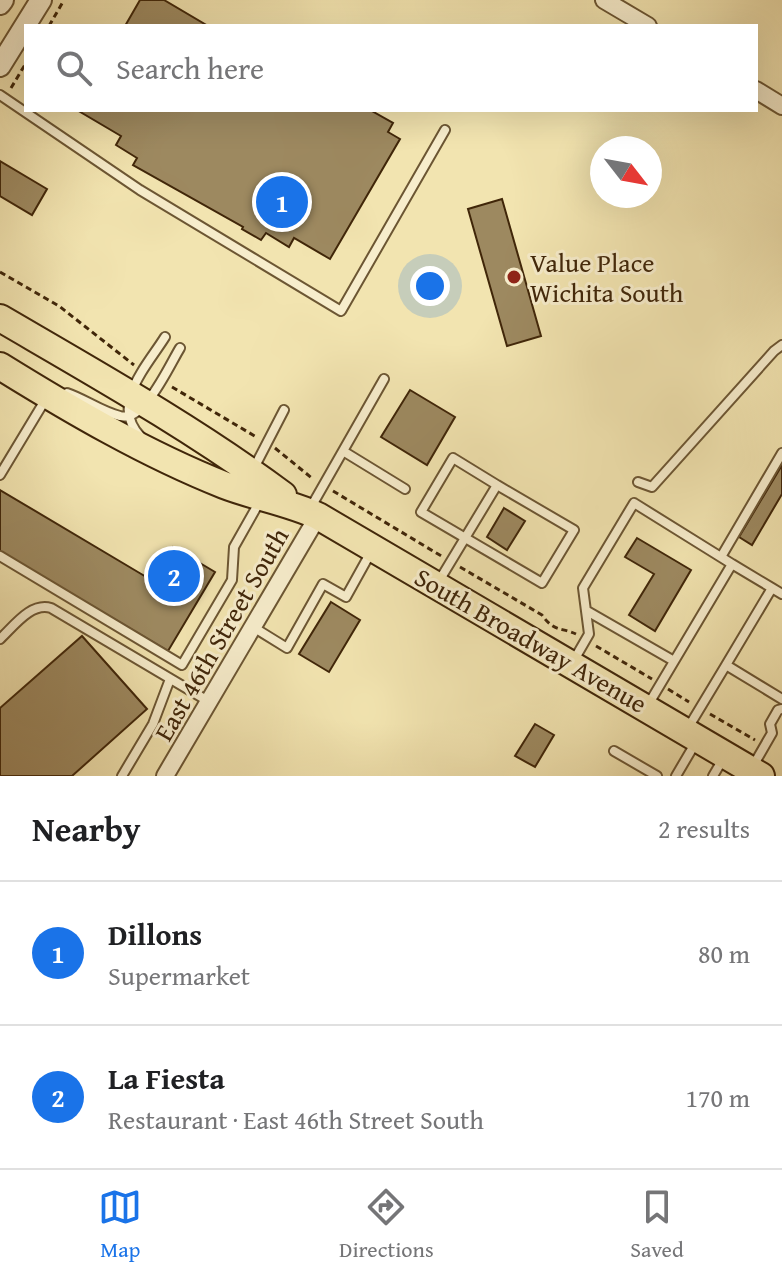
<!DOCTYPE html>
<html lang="en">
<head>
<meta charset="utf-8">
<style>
	body { margin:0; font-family:"Gentium Book Plus",serif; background:#f6f6f6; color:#202124 }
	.compass { position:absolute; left:590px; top:136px; width:72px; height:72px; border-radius:50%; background:#fff; box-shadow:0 8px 32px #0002; rotate:121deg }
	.you { position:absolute; left:430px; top:286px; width:28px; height:28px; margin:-20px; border:6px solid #fff; border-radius:50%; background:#1a73e8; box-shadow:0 0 0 12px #1a73e833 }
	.badge { display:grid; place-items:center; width:52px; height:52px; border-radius:50%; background:#1a73e8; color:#fff; font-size:26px; font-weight:700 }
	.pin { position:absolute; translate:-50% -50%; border:4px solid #fff; box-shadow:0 2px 8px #0006 }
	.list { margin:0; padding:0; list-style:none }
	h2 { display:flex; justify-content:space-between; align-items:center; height:104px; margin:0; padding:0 32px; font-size:34px }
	h2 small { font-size:26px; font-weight:400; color:#757577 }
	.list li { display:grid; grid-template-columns:52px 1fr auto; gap:24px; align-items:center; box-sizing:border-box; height:144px; padding:0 32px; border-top:2px solid #e0e0e0 }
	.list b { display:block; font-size:30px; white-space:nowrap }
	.list p { margin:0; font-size:26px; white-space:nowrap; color:#757577 }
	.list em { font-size:26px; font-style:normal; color:#757577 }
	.icon { flex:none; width:44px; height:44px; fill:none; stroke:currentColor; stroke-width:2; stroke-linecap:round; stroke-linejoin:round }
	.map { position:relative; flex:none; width:782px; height:776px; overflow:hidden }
	.search { position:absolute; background:#fff; box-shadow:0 8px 32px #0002; left:24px; right:24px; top:24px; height:88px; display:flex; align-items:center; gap:20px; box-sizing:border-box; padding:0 28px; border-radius:0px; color:#757577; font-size:30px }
	.sheet { height:392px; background:#fff }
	nav { display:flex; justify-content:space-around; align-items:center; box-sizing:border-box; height:112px; border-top:2px solid #e0e0e0; background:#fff; font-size:22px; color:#757577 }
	nav a { display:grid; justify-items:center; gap:4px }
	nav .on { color:#1a73e8 }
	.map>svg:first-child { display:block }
	.building { fill:#9d8960; stroke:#402609; stroke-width:2 }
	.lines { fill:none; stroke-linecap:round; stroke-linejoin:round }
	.service-casing { stroke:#6c5633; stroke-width:12 }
	.minor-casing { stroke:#6c5633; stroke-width:20 }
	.tertiary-casing { stroke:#6c5633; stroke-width:24 }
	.primary-casing { stroke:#402609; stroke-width:30 }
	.path { stroke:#402609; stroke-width:3; stroke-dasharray:6 4; stroke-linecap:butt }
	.service { stroke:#f7edcc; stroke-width:8 }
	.minor { stroke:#f7edcc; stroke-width:16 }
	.tertiary { stroke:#f7edcc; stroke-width:20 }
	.primary { stroke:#f2e4b0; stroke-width:26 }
	.poi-dot { fill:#8f2418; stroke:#f7edcc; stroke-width:3 }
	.labels { text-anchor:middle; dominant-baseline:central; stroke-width:6; stroke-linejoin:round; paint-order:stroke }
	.poi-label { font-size:26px; fill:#402609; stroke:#f7edcc; text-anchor:start }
	.street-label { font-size:26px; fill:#402609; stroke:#f7edcc }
</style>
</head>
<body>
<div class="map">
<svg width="782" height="776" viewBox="0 0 782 776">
	<rect width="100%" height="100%" fill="#f2e4b0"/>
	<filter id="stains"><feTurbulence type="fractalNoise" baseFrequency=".0025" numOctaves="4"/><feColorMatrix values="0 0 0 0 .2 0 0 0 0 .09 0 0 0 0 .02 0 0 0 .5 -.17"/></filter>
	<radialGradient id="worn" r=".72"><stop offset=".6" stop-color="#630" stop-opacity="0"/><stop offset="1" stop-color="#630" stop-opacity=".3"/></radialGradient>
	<path class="building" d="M140,0H164L208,26H125Z
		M77,110H370L393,123L388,132L400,139L330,259L294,238L289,247L266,233L261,240L242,229L243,227L133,165L137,158L116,145L121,136Z
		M0,161L47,189L32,215L0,196Z
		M502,199L541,336L507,346L468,209Z
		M410,390L455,417L427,465L381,437Z
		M782,465V494L752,545L739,537Z
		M0,490L153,581L173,547L215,572L168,651L0,551Z
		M504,508L525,521L507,550L487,537Z
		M637,538L691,570L655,631L629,615L654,574L625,557Z
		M331,602L360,620L329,672L299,654Z
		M82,636L147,709L72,776H0V708Z
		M535,724L554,735L535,767L515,756Z"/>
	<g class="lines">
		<defs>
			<path id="service" d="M0,95L140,190L341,311L445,130
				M67,393C85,399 102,412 120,416C144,423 169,366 180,348
				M141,437C109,405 147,366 165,337
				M343,451L405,489
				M253,470L284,410
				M0,475L47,397
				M638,482L652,487L774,351L782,345
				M311,507L384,379
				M0,556L182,665L232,580L234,547L260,501
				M721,557L782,453
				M439,581L497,485L574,530L542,583L421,512L453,458L497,485
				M587,611L674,661
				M253,627L287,648L323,584L346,597L371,552
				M0,639C14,626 31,602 51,608L208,701
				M574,660L589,634L583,588L634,503L732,564
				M726,665L772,588L782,594
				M648,705L732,564L772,588
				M688,728L726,665L782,699
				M614,751L657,776
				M753,766L772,733L770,724L778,710L782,709
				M122,776L153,724L170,679
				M676,776L696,742
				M713,776L723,759"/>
			<path id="minor" d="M604,0L648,26
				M756,90L782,106
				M165,776L318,516"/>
			<path id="tertiary" d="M0,4L3,0
				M0,66L41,0"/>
			<path id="primary" d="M0,318C96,374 194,429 283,495
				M0,366C71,410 146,454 224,485C255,497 288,502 318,516L761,776"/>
		</defs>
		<use href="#service" class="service-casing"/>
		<use href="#minor" class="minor-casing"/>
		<use href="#tertiary" class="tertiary-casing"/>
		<use href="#primary" class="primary-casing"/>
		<path class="path" d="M49,26L64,0
			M11,88L26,63
			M0,272L59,306L134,365
			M172,387L258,438
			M275,448L313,479
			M333,491L443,557
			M460,567L542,615C554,632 560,627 576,634
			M596,646L652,679
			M668,689L689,702
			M710,714L755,740"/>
		<use href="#service" class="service"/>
		<use href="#minor" class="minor"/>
		<use href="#tertiary" class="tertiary"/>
		<use href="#primary" class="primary"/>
	</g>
	<circle class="poi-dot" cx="514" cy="277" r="8"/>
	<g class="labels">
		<g class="poi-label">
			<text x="530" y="262">Value Place<tspan x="530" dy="30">Wichita South</tspan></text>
		</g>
		<g class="street-label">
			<text transform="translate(221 634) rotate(-60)">East 46th Street South</text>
			<text transform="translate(531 640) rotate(30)">South Broadway Avenue</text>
		</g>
	</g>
	<rect width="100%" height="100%" filter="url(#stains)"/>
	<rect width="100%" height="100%" fill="url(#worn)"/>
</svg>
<svg class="compass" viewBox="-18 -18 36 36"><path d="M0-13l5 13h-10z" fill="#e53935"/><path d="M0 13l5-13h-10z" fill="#757577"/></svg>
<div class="you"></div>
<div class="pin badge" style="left:282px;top:202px">1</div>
<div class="pin badge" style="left:174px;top:576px">2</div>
<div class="search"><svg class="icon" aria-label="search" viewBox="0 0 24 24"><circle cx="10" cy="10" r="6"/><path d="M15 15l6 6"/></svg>Search here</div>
</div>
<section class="sheet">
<h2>Nearby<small>2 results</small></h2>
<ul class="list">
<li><span class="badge">1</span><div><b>Dillons</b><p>Supermarket</p></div><em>80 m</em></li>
<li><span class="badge">2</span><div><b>La Fiesta</b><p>Restaurant · East 46th Street South</p></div><em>170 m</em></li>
</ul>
</section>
<nav>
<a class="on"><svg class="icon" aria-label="map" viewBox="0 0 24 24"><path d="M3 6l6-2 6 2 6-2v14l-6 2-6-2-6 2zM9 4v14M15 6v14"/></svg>Map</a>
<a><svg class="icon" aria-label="directions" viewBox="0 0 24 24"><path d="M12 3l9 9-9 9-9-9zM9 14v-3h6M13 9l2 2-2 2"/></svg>Directions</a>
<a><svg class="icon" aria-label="saved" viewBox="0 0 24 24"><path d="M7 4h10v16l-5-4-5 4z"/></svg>Saved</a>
</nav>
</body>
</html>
